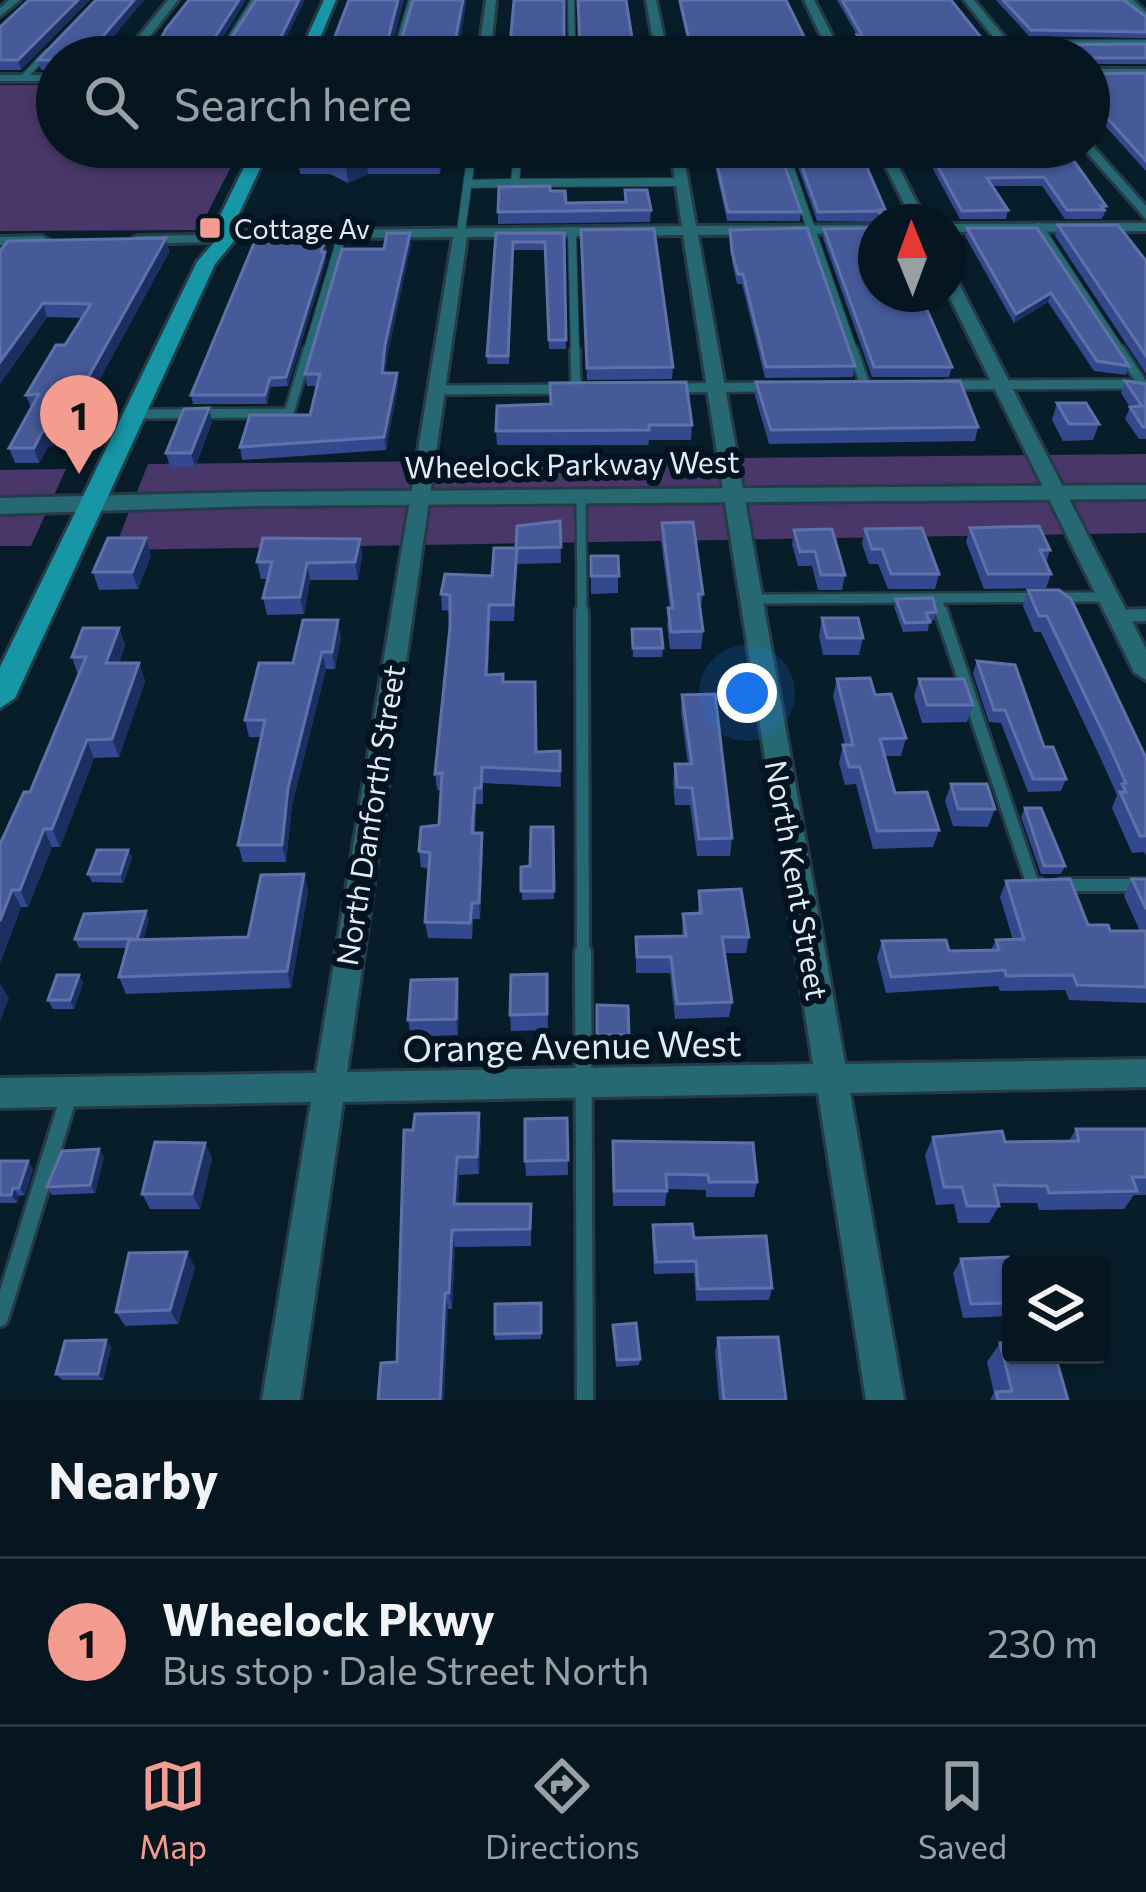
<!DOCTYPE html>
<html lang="en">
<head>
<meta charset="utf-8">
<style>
	body { margin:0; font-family:Commissioner,sans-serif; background:#14232d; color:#f1f3f6 }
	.controls { position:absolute; right:36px; bottom:36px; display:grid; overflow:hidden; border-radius:12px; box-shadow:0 3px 9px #0004 }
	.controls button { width:108px; height:108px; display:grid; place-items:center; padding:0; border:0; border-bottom:3px solid #27353e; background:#061620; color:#f1f3f6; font:60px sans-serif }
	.compass { position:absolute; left:858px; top:204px; width:108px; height:108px; border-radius:50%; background:#061620; box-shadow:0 3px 9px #0004; rotate:359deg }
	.you { position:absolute; left:747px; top:693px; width:42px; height:42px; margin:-30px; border:9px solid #fff; border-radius:50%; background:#1a73e8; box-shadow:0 0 0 18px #1a73e833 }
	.badge { display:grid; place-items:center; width:78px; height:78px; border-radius:50%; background:#f59c90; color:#111; font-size:39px; font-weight:700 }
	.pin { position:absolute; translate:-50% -99px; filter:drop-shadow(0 3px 6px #0008) }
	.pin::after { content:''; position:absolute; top:63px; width:42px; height:36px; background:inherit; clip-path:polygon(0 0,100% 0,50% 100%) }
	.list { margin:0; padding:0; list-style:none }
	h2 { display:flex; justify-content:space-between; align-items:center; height:156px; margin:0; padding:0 48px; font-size:51px }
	h2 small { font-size:39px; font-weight:400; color:#989fa5 }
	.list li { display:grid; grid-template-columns:78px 1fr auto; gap:36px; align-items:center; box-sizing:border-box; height:168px; padding:0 48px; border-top:3px solid #27353e }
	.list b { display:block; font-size:45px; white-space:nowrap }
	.list p { margin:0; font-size:39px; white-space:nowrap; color:#989fa5 }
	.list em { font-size:39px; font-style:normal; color:#989fa5 }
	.icon { flex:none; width:66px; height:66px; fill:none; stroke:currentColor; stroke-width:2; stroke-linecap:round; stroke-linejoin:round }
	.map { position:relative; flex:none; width:1146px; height:1400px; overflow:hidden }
	.search { position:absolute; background:#061620; box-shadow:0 3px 9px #0004; left:36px; right:36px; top:36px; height:132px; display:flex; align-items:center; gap:30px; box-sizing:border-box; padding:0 42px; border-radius:66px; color:#989fa5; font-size:45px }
	.sheet { height:324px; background:#061620 }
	nav { display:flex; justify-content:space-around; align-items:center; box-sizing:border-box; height:168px; border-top:3px solid #27353e; background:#061620; font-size:33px; color:#989fa5 }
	nav a { display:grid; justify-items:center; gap:6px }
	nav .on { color:#f59c90 }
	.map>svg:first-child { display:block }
	.green { fill:#483768 }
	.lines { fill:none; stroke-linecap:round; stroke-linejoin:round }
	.service-far4-casing { stroke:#263a47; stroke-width:9 }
	.service-far3-casing { stroke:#263a47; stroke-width:10 }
	.service-far2-casing { stroke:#263a47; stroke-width:14 }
	.service-far1-casing { stroke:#263a47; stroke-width:18 }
	.service-casing { stroke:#263a47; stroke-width:22 }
	.minor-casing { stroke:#263a47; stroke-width:6 }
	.tertiary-casing { stroke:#263a47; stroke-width:6 }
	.secondary-casing { stroke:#263a47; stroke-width:6 }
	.service-far4 { stroke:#276972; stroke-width:6 }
	.service-far3 { stroke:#276972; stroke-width:8 }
	.service-far2 { stroke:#276972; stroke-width:9 }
	.service-far1 { stroke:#276972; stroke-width:12 }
	.service { stroke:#276972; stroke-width:16 }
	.minor { fill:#276972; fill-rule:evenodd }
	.tertiary { fill:#276972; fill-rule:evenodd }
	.secondary { fill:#1796a5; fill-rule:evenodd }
	.wall { fill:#34488e }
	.shaded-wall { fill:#1b3061 }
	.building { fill:#465a99; stroke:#5e71a8; stroke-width:3 }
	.poi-dot { fill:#f59c90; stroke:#011420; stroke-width:4.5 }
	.labels { text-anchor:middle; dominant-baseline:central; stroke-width:12; stroke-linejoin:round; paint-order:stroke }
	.far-poi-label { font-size:27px; fill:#dfecf6; stroke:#011420; text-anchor:start }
	.street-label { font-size:30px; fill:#dfecf6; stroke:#011420 }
	.near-street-label { font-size:36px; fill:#dfecf6; stroke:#011420 }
</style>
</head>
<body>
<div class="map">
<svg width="1146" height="1400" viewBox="0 0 1146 1400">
	<rect width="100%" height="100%" fill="#081d2a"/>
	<path class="green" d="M0,85H57V147H241L199,230L0,231Z
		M1146,454V533L114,550L148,464Z
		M66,469L31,546H0V470Z"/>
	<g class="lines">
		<defs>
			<path id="service-far4" d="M571,0L572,57
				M1005,44L1146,43
				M219,57L255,0
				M395,57L412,0
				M23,78L47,53
				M783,147L785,154
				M472,154L473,147
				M517,154L518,147"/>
			<path id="service-far3" d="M518,151L515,183L681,182
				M784,151L854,353
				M468,184L515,183
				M1039,227L1122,353
				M461,231L472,151
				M572,231L575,353
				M307,353L343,232"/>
			<path id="service-far2" d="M575,350L576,389
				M853,350L865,385
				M1120,350L1146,389
				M947,385L1136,384
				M671,388L770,387
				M435,390L566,389
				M134,414L289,413L308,350
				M581,496L582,614
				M937,598L942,614
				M751,599L1108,597"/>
			<path id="service-far1" d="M582,611L583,955
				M941,611L1033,885H1040
				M1118,616L1146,615
				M1061,885H1146"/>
			<path id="service" d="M583,952L585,1400
				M0,1318L69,1096"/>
			<path id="minor" d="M9,0H20L0,16V8Z
				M168,0H178L134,57H122Z
				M486,0H496L490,57H478Z
				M646,0H656L668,57H656Z
				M804,0H814L843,57H831Z
				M964,0H974L1021,57H1009Z
				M1122,0H1133L1146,12V20Z
				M0,75H57V81H0Z
				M1089,142L1146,206V219L1084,149Z
				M670,147H682L696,226L876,225V233L698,235L845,1064L1146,1059V1087L850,1093L904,1400H866L818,1093L343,1102L300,1400H262L311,1102L0,1108V1078L316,1073L453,237L230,239L223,235L230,231L682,226ZM683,235L813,1064L347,1072L467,237Z
				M876,147H888L927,222H913Z
				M1146,223V231L948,232V224Z
				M206,235L211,236V242L137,244L130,240L137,236Z
				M0,237L42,236L49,240L42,244L0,245Z
				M948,273L956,278L1146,649V680L1134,672L948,294Z"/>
			<path id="tertiary" d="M1089,69H1146V77H1089Z
				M1146,485V499L254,506L0,514V498L254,492Z"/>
			<path id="secondary" d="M324,0H336L312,57H298Z
				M254,147H270L237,218L239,235L215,264L15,698L0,708V667L197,262L221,234L207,230L220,216Z"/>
		</defs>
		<use href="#service-far4" class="service-far4-casing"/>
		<use href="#service-far3" class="service-far3-casing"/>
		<use href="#service-far2" class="service-far2-casing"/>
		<use href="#service-far1" class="service-far1-casing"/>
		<use href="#service" class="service-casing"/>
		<use href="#minor" class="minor-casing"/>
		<use href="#tertiary" class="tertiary-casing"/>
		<use href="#secondary" class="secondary-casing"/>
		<use href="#service-far4" class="service-far4"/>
		<use href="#service-far3" class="service-far3"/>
		<use href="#service-far2" class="service-far2"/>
		<use href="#service-far1" class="service-far1"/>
		<use href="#service" class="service"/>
		<use href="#minor" class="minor"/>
		<use href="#tertiary" class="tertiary"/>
		<use href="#secondary" class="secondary"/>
	</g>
	<path class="wall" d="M29,0L21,70H0V27Z
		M96,0H144L96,57H57V70H41L38,60Z
		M678,0H786L814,57H691Z
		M837,0H951L995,55V57H858L859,50H861L856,43L857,35Z
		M996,0H1124L1146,17V38L1029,36Z
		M1146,44V64H1089V57H1036L1032,51L1033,45Z
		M1089,69L1091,74L1146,73V171L1089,108Z
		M299,147H444L440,174H368L348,183L330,174H300L297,153Z
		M711,147H778L801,212L800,221H727Z
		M791,147H858L885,209L883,217L886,222L817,221Z
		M921,147H1064L1106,206L1104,215L1101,219H1065L1042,186H992L1008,210L1006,219H960Z
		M625,190L651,210L650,222L498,224V212L550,191L566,203L625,202Z
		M1058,225L1146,261V374L1055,236Z
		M967,228H1037L1129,366L1126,375L1094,371L1048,302L1014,323L965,236Z
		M824,229L952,367L949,377H872L823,238Z
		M581,230L673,367L672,379L587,380Z
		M730,230L855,366L853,377L765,378L742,284H737L732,262Z
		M496,233H564L566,349H549L546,250H513L509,364H487Z
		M326,236V261L288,386L271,387L267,404H193L191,395Z
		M166,238L169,252L65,443L48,447L39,463H15L9,448L31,408L26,395L65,345L83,318L47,317L0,384V251Z
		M411,244L387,357L385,373H397L398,385L386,450L242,460L240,447L310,415L317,386H307L305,374L384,249Z
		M1125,381L1146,384V439H1139L1125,419L1130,407L1121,393Z
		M756,382L978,427L975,441L769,444L755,396Z
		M1057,403L1099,424L1093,440L1063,441L1052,420Z
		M550,404L692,425L691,440H649L648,445H497L496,431Z
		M212,422L195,467H170L166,453Z
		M560,521L561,563L517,564L514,621H490L488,675L504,682L536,751H560L561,787L483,783V804H476L475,833L483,849L480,919H473L472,939L428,938L425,922L429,869L421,867L419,851L439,825L441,790H437L435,774L450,627V611L442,610L441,594L492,576L516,548Z
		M662,523L703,594L700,611L703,631L701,649H670L667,625L670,608L661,540Z
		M970,528L1050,550L1046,563L1051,574L1046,588L984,589L966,542Z
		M865,529L939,574L935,589H888L878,564H869L862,544Z
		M794,530L845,575L842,590H818L812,566H798L792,544Z
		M360,539L362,556L358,580H310L304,614L267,615L263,598L268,579H261L257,562Z
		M151,555L138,589L99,590L93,572Z
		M591,556H618V593L591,594Z
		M1028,590H1059L1146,758V856L1144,852L1132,853L1112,808L1117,795L1101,759L1041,632H1034L1023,606Z
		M896,599L936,612L933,621H929L928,631L903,632L894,607Z
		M822,618L863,638L859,655H823L819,636Z
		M119,628L125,645L119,663H139L145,681L119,757L94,758L60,847H52L28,907H21L0,963V844L30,792L78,675L72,657Z
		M632,629L663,648L662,657H633Z
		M341,638L335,669H326L292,805L286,862H243L238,845L261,737H249L245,720L293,663Z
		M977,661L1066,779L1061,791L1028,792L1001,723L989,722L973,673Z
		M837,679L875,695L906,738L901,756H885L895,793L939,830L933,847L873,849L856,784L845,785L839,763L843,745H845L833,696Z
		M919,679L973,705L967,722L922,723L914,696Z
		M682,695L732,838L730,856H697L690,805H675L673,782L675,764H688L681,712Z
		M951,784L995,809L988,827L953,826L945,801Z
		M1025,808L1065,866L1061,874H1041L1021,817Z
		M553,827L554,899L522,900L521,867L530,866Z
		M128,850L132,858L123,883L92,882L88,874Z
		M304,874L308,891L291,988L126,994L119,977L127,948H79L75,939L149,919L143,940L248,937Z
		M1132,879H1146V1003L1069,1000L1065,990L1000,991L998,986L886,993L877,957L882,941L949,951L991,950L996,940H1013L1000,897L1006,881L1088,925L1110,931H1140L1124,896Z
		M699,891L749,937L746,953H724L732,1002L729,1017L675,1019L670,973H636V937L682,936L683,914L698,913Z
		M547,974L548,1030L511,1031L510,1015Z
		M79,975L83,983L74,1009H53L48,1000Z
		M457,979L459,995L458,1035L411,1037L408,1020Z
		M597,1005L628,1006L629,1043H597Z
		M479,1113L481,1132L479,1174L459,1175L458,1204H531V1246L455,1247L452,1309H448L397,1362L413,1130Z
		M567,1118L568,1175L526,1176L525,1161Z
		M1076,1129H1146V1195H1134L1124,1209L1039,1210L1037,1203H998L999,1206L989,1223H958L954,1204L936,1205L925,1155L933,1137L1005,1142L1069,1141Z
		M613,1141L757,1182L754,1197H706V1190L667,1189L665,1206H613Z
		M205,1143L212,1158L200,1209H150L142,1194Z
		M104,1157L95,1193L52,1195L47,1187Z
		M0,1161L33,1169L25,1195L19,1196L17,1203H0Z
		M653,1225L694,1238L772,1288L769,1300L696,1301L694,1273L654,1274L652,1238Z
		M961,1259L1011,1269V1316L963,1318L953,1273Z
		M195,1267L178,1324L125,1326L116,1312Z
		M541,1303V1339L495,1340V1334Z
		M613,1325L640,1359L639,1365L616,1367Z
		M718,1338L786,1400H719L715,1352Z
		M106,1340L111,1347L103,1380H62L56,1374Z
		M1000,1343L1068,1400H990L994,1393L987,1362Z"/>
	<path class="shaded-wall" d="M78,0H90L21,70L18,60Z
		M134,0H144L96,57H85Z
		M239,0H246L212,56L210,45Z
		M299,0H305L277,57H268Z
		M398,0H404L390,57L387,43Z
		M463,0H466V6L457,57H452Z
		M439,147H444L440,174L438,152Z
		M366,153L368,174L348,183L346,162Z
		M410,233L411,244L387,357L383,385L382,373L385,345Z
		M326,236V261L288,386L286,377Z
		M166,238L169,252L65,443L48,447L39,463L34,448L42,432Z
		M1051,293L1048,302L1014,323L1016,314Z
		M43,303L47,317L0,384V362Z
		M397,373L398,385L386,450L384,437Z
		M270,378L271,387L267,404L265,395Z
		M209,408L212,422L195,467L191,453Z
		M146,538L151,555L138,589L132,572Z
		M360,539L362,556L358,580L355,562Z
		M307,563L310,580L304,614L300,597Z
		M489,605L490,621L487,691L486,675Z
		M338,620L341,638L335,669L332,652Z
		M119,628L125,645L113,681L106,663Z
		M322,652L326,669L292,805L286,862L282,845L288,788Z
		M139,663L145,681L119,757L112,739Z
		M87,740L94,758L60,847L52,829Z
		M44,829L52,847L28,907L20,890Z
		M482,833L483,849L480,919L479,903Z
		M128,850L132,858L123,883L120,874Z
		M304,874L308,891L291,988L287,971Z
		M12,890L21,907L0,963V921Z
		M146,911L149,919L140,948L137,939Z
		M79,975L83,983L74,1009L70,1000Z
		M457,979L459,995L458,1035L456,1019Z
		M0,983L9,998L0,1021Z
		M479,1113L481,1132L479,1174L477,1157Z
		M205,1143L212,1158L200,1209L192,1194Z
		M99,1149L104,1157L95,1193L90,1185Z
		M457,1157L459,1175L457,1221L454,1204Z
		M28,1161L33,1169L25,1195L19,1188Z
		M13,1188L19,1196L17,1203L11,1195Z
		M452,1230L455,1247L452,1309L449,1293Z
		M187,1252L195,1267L178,1324L170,1310Z
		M445,1293L448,1309L444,1400H440Z
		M106,1340L111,1347L103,1380L98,1374Z"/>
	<path class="building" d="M29,0H78L18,60H0V27Z
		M96,0H134L85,57H57V60H38Z
		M189,0H239L210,45L214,54L223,51L256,0H299L276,47L268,57H151L166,29Z
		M349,0H398L387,43L394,46L401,41L413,0H463L452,57H327Z
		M514,0H564V49L571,57L580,49L578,0H626L635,57H509Z
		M680,0H786L814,57H693Z
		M842,0H951L995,55H987L989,57H863L859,50H866L857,35H862Z
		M1003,0H1124L1146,17V32L1031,30Z
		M1146,44V58H1091L1089,59V57H1043L1033,45Z
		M1089,69L1091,74L1146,73V161L1089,98Z
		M299,147H439L438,152L366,153L346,162L327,153H297Z
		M713,147H778L801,212H728Z
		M795,147H858L885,209L879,210L886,222H880L882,216L878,211L818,212Z
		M927,147H1064L1106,206H1101L1104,210H1067L1044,177L987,178L1008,210L962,211Z
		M550,186V191H565L566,203L626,202L625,190H647L651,210L498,212L499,187Z
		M1058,225H1118L1146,261V356Z
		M807,228L855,366L766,367L743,274H738L732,252L730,230Z
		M876,228V294H920L952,367H874L824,229Z
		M967,228H1037L1129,366L1097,361L1051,293L1016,314Z
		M654,229L673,367L587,368L581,230Z
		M387,233H410L385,345L382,373H397L384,437L240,447L250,415H310L320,374H305L342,249H384Z
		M496,233H564L566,340H549L545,242H513L508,356H487Z
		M257,236H326L321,252H325L286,377L270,378L265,395H191Z
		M166,238L60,428L42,432L34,448H9L39,394L26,395L56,345H65L91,304L43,303L0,362V251L8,241Z
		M960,381L978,427L771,430L756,382Z
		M1125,381L1146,384V427H1143L1130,407L1142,406Z
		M686,382L692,425H649V430L496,431L497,406L551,404L550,383Z
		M1057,403H1086L1099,424H1069Z
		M209,408L191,453H166L184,409Z
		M560,521L561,547L517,548L513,605H489L486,675L503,674V682H535L536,752L560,751V771L482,767L481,788H475L472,833H482L479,903H472L470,923L425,922L430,853L419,851L421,827L439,825L442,773L435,774L450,627V595L441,594L445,574L492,576L494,548H516L517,526Z
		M693,522L703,594H698L703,631L671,632L668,608H673L662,523Z
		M1039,526L1050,550H1040L1051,574H988L970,528Z
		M922,528L939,574H891L882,549H872L865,529Z
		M832,529L845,575H821L815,551L800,552L794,530Z
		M108,538H146L132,572H93Z
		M263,538L360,539L355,562L307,563L300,597L263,598L272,562H257Z
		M591,556H618L619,576H591Z
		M1028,590H1059L1071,599L1146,758V836H1140L1120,792H1126L1122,784L1126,783L1108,743L1047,616H1039Z
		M933,598L936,612L926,613L930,622L905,623L896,599Z
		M822,618H858L863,638H827Z
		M303,620H338L332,652H322L288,788L282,845H238L265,720H245L259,663H293Z
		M83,628H119L106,663H139L112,739L87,740L52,829H44L20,890H12L0,921V844L24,792H30L86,657H72Z
		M632,629H661L663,648H633Z
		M977,661L1015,665L1044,747H1053L1066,779H1033L1005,710H994Z
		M870,678L875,695L891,694L906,738L880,739L895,793L927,792L939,830L877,831L860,767H849L843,745H853L837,679Z
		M919,679H964L973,705H927Z
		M715,694L732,838L699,839L692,788L677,787L675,764H692L682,695Z
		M951,784H987L995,809H958Z
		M1025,808H1041L1065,866H1044Z
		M531,827H553L554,891H521V867L530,866Z
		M97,850H128L120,874H88Z
		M304,874L287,971L119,977L129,940L248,937L261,875Z
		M1070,879L1088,925H1108L1110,931H1146V987L1077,985L1073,975L1006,976L1005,970L891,977L882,941L946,940L949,951L999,950L996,940L1024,939L1006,881Z
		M1132,879H1146V909Z
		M741,889L749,937H722L732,1002L677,1004L671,957H637L636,937L686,936L683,914L701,913L699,891Z
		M146,911L137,939H75L84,914Z
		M547,974V1014L510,1015L511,975Z
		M57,975H79L70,1000H48Z
		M457,979L456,1019L408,1020L411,980Z
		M597,1005L628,1006L629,1035H597Z
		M479,1113L477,1157H457L454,1204H531L530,1229L452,1230L449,1293H445L440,1400H378L381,1363L397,1362L404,1130H413L415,1114Z
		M567,1118L568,1160L525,1161V1119Z
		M1076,1129H1146V1177H1132L1137,1191L1049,1193L1047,1186L994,1185L999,1206H967L962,1187H944L933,1137L1002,1131L1005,1142L1079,1141Z
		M613,1141L753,1143L757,1182H709L708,1175L666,1174L667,1191H614Z
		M155,1142L205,1143L192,1194H142Z
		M99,1149L90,1185L47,1187L62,1151Z
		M0,1161H28L19,1188H13L11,1195H0Z
		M692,1224L694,1238L766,1236L772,1288L698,1289L696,1261L656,1262L653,1225Z
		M187,1252L170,1310L116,1312L129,1253Z
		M1008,1257L1011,1269V1303L971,1304L961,1259Z
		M541,1303V1333L495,1334V1304Z
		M636,1323L640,1359L617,1360L613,1325Z
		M778,1337L786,1400H724L718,1338Z
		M106,1340L98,1374H56L65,1341Z
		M1011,1342V1355H1055L1068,1400H998L996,1392L1012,1391L1000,1343Z"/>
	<rect class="poi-dot" x="198" y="216" width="24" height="24" rx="6"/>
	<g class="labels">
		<g class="far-poi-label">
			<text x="234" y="228">Cottage Av</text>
		</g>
		<g class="street-label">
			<text transform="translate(572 463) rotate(-1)">Wheelock Parkway West</text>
			<text transform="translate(369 815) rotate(-81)">North Danforth Street</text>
			<text transform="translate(798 880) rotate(80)">North Kent Street</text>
		</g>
		<g class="near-street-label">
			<text transform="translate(572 1044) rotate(-1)">Orange Avenue West</text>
		</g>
	</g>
</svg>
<div class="controls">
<button><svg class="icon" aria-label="layers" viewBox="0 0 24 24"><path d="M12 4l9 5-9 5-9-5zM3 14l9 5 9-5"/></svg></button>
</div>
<svg class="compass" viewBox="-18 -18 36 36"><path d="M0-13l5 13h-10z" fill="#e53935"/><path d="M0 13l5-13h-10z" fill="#989fa5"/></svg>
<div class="you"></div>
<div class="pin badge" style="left:79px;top:474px">1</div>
<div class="search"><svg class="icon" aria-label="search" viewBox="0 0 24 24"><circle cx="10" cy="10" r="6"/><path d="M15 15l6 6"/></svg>Search here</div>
</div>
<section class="sheet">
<h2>Nearby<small></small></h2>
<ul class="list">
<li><span class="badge">1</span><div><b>Wheelock Pkwy</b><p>Bus stop · Dale Street North</p></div><em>230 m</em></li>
</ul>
</section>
<nav>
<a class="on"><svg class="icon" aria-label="map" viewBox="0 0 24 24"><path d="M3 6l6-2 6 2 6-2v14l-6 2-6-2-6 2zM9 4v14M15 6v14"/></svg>Map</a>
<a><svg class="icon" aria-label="directions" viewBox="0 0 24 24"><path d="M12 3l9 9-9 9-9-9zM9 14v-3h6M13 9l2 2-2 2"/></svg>Directions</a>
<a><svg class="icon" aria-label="saved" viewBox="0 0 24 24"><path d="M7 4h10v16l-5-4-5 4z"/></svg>Saved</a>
</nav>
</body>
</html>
